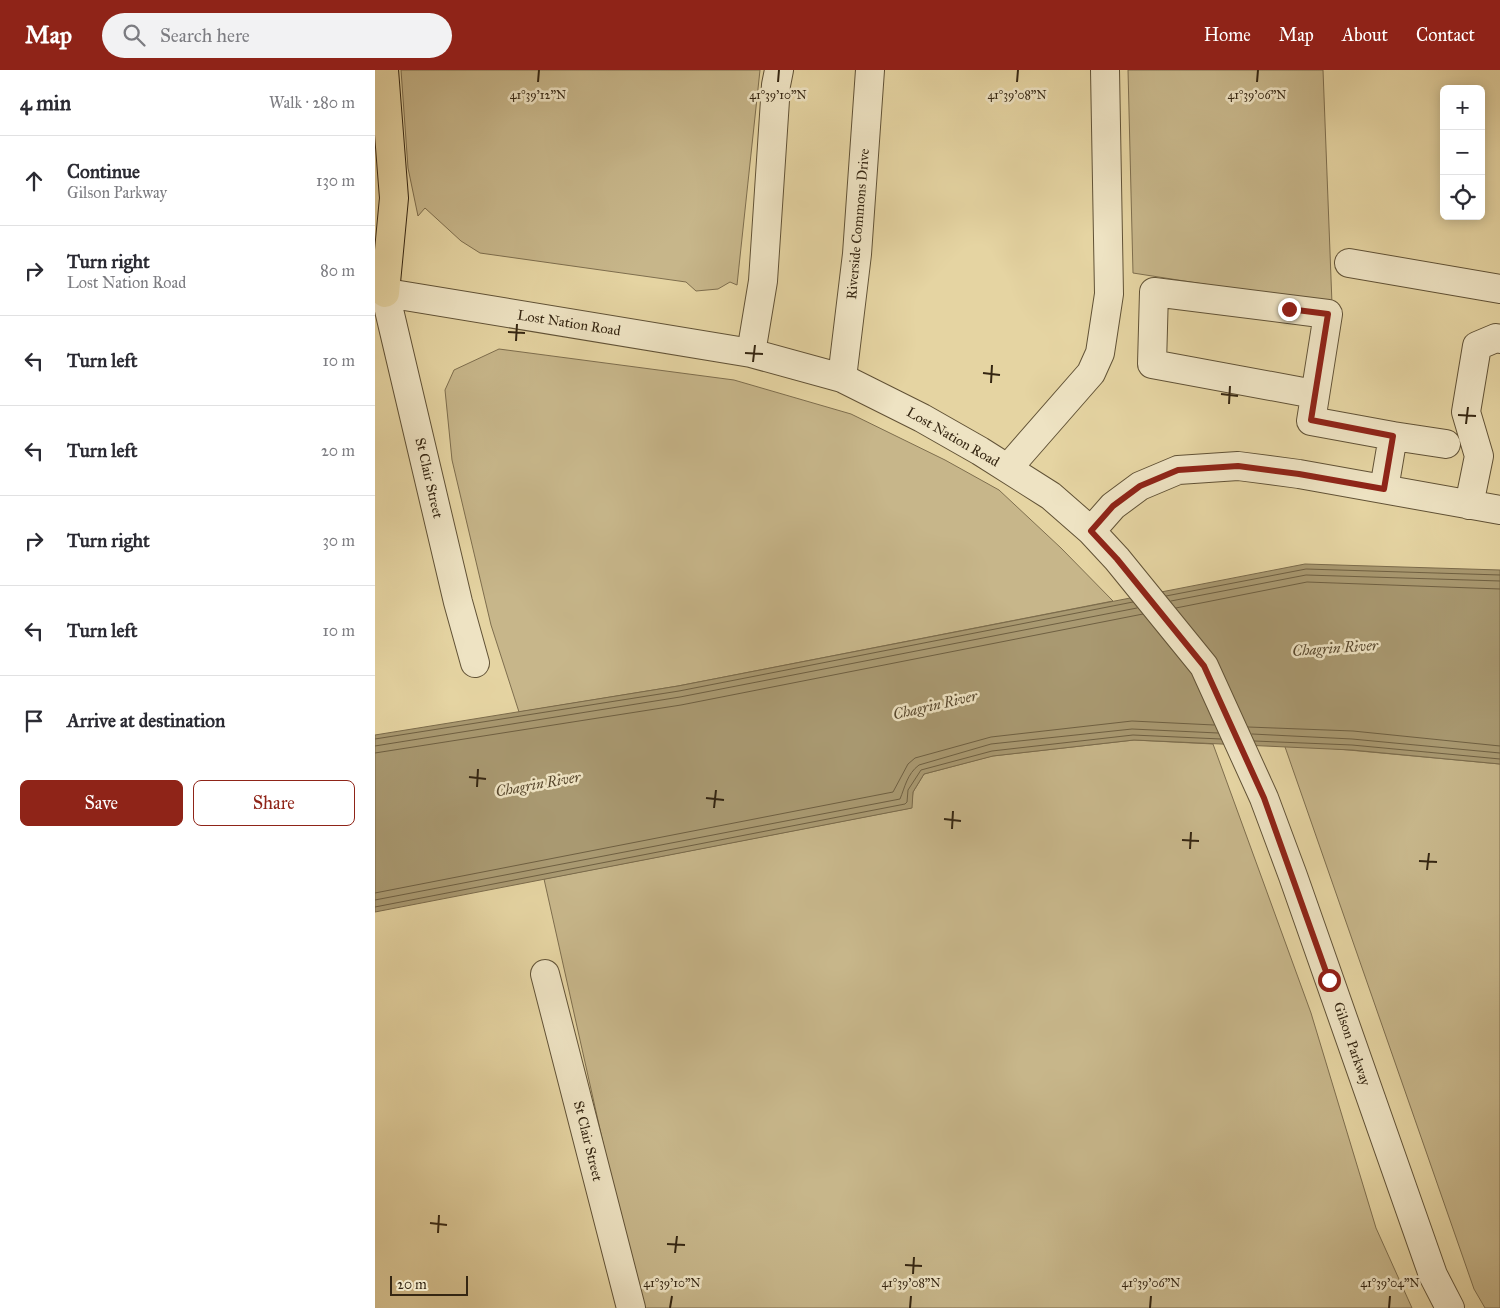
<!DOCTYPE html>
<html lang="en">
<head>
<meta charset="utf-8">
<style>
	body { margin:0; font-family:"IM FELL Great Primer",serif; background:#f2f2f3; color:#2b2b33 }
	.controls { position:absolute; right:15px; top:15px; display:grid; overflow:hidden; border-radius:8px; box-shadow:0 2px 12px #0003 }
	.controls button { width:45px; height:45px; display:grid; place-items:center; padding:0; border:0; border-bottom:1px solid #e1e1e2; background:#fff; color:#2b2b33; font:25px sans-serif }
	.scale { position:absolute; left:15px; bottom:12px; width:78px; box-sizing:border-box; padding-left:5px; border:2px solid #352612; border-top:0; font-size:14px; line-height:18px; white-space:nowrap; color:#352612; -webkit-text-stroke:4px #eee3c3; paint-order:stroke }
	.stop { position:absolute; width:15px; height:15px; margin:-11px; border:4px solid #8f2418; border-radius:50%; background:#fff }
	.stop.end { background:#8f2418; border-color:#fff; box-shadow:0 1px 5px #0008 }
	.list { margin:0; padding:0; list-style:none }
	h2 { display:flex; justify-content:space-between; align-items:center; height:65px; margin:0; padding:0 20px; font-size:21px }
	h2 small { font-size:16px; font-weight:400; color:#7c7c81 }
	.list li { display:grid; grid-template-columns:32px 1fr auto; gap:15px; align-items:center; box-sizing:border-box; height:90px; padding:0 20px; border-top:1px solid #e1e1e2 }
	.list b { display:block; font-size:19px; white-space:nowrap }
	.list p { margin:0; font-size:16px; white-space:nowrap; color:#7c7c81 }
	.list em { font-size:16px; font-style:normal; color:#7c7c81 }
	.actions { display:flex; gap:10px; padding:15px 20px }
	.actions a { flex:1; padding:11px 0; border:1px solid #8f2418; border-radius:8px; text-align:center; font-size:18px; color:#8f2418 }
	.actions .main { background:#8f2418; color:#fff }
	.icon { flex:none; width:28px; height:28px; fill:none; stroke:currentColor; stroke-width:2; stroke-linecap:round; stroke-linejoin:round }
	.map { position:relative; flex:none; width:1125px; height:1238px; overflow:hidden }
	header { display:flex; align-items:center; gap:30px; box-sizing:border-box; height:70px; padding:0 25px; background:#8f2418; color:#fff }
	header strong { font-size:24px }
	nav { display:flex; gap:28px; margin-inline-start:auto; font-size:18px }
	.search { width:350px; height:45px; background:#f2f2f3; display:flex; align-items:center; gap:12px; box-sizing:border-box; padding:0 18px; border-radius:28px; color:#7c7c81; font-size:19px }
	main { display:flex }
	aside { flex:1; background:#fff }
	.map>svg:first-child { display:block }
	.green { fill:#c7b68a; stroke:#7e6e4e }
	.water { fill:#a99971; stroke:#7b6b4b }
	.lines { fill:none; stroke-linecap:round; stroke-linejoin:round }
	.shore { stroke:#6f6042; stroke-width:1 }
	.minor-casing { stroke:#615236; stroke-width:30 }
	.highway-casing { stroke:#352612; stroke-width:30 }
	.minor { stroke:#eee3c3; stroke-width:28 }
	.highway { stroke:#e5d4a2; stroke-width:28 }
	.route { stroke:#8f2418; stroke-width:6 }
	.ticks { fill:none; stroke:#352612; stroke-width:2 }
	.labels { text-anchor:middle; dominant-baseline:central; stroke-width:5; stroke-linejoin:round; paint-order:stroke }
	.street-label { font-size:14px; fill:#352612; stroke:#eee3c3 }
	.water-label { font-size:15px; font-style:italic; fill:#58482e; stroke:#eee3c3 }
	.ticks-label { font-size:12px; text-anchor:middle; fill:#352612; stroke:#eee3c3; stroke-width:5; stroke-linejoin:round; paint-order:stroke }
</style>
</head>
<body>
<header>
<strong>Map</strong>
<div class="search"><svg class="icon" aria-label="search" viewBox="0 0 24 24"><circle cx="10" cy="10" r="6"/><path d="M15 15l6 6"/></svg>Search here</div>
<nav><a>Home</a><a>Map</a><a>About</a><a>Contact</a></nav>
</header>
<main>
<aside>
<h2>4 min<small>Walk · 280 m</small></h2>
<ul class="list">
<li><svg class="icon" aria-label="ahead" viewBox="0 0 24 24"><path d="M12 20V5M6 11l6-6 6 6"/></svg><div><b>Continue</b><p>Gilson Parkway</p></div><em>130 m</em></li>
<li><svg class="icon" aria-label="right" viewBox="0 0 24 24"><path d="M7 20v-9h11M14 6l5 5-5 5"/></svg><div><b>Turn right</b><p>Lost Nation Road</p></div><em>80 m</em></li>
<li><svg class="icon" aria-label="left" viewBox="0 0 24 24"><path d="M17 20v-9H6M10 6l-5 5 5 5"/></svg><div><b>Turn left</b></div><em>10 m</em></li>
<li><svg class="icon" aria-label="left" viewBox="0 0 24 24"><path d="M17 20v-9H6M10 6l-5 5 5 5"/></svg><div><b>Turn left</b></div><em>20 m</em></li>
<li><svg class="icon" aria-label="right" viewBox="0 0 24 24"><path d="M7 20v-9h11M14 6l5 5-5 5"/></svg><div><b>Turn right</b></div><em>30 m</em></li>
<li><svg class="icon" aria-label="left" viewBox="0 0 24 24"><path d="M17 20v-9H6M10 6l-5 5 5 5"/></svg><div><b>Turn left</b></div><em>10 m</em></li>
<li><svg class="icon" aria-label="arrive" viewBox="0 0 24 24"><path d="M6 21V4h12l-3 4 3 4H6"/></svg><div><b>Arrive at destination</b></div></li>
</ul>
<div class="actions"><a class="main">Save</a><a>Share</a></div>
</aside>
<div class="map">
<svg width="1125" height="1238" viewBox="0 0 1125 1238">
	<rect width="100%" height="100%" fill="#e5d4a2"/>
	<filter id="stains"><feTurbulence type="fractalNoise" baseFrequency=".004" numOctaves="4"/><feColorMatrix values="0 0 0 0 .2 0 0 0 0 .09 0 0 0 0 .02 0 0 0 .5 -.17"/></filter>
	<radialGradient id="worn" r=".72"><stop offset=".6" stop-color="#630" stop-opacity="0"/><stop offset="1" stop-color="#630" stop-opacity=".3"/></radialGradient>
	<path class="green" d="M26,0H385L362,215L355,212L343,219L321,221L311,212L105,183L86,171L50,138L43,146L33,98Z
		M753,0H948L957,234L758,203Z
		M124,279L359,310L476,344L570,390L624,420L686,478L738,531L303,616L144,642L116,555L77,390L70,320L79,300Z
		M759,670L838,674L936,943L1001,1158L1037,1238H265L169,809L536,738L538,722L549,704L617,686Z
		M909,674L1125,694V1238H1110L1099,1219Z"/>
	<path class="water" d="M930,494L1125,500V694L977,680L759,670L618,686L549,704L538,722L537,738L0,842V665L303,616Z"/>
	<g class="lines">
		<path class="shore" d="M791,526L931,499L1125,505
			M796,531L931,505L1125,511
			M801,538L932,512L1125,519
			M873,657L978,661L1125,676
			M877,664L977,669L1125,683
			M0,669L304,621L758,532
			M879,671L977,675L1125,689
			M0,676L305,627L762,538
			M0,683L306,635L768,544
			M0,823L518,722L533,694L540,688L616,667L757,651L839,655
			M0,830L525,729C530,717 532,704 544,695L616,674L757,659L843,663
			M0,837L530,734L532,732L533,720L546,700L617,681L758,665L846,669"/>
		<defs>
			<path id="minor" d="M974,193L1125,219
				M0,221L376,283L467,308L547,348L605,381L676,426L716,461L742,489L829,596L889,728L918,806L1058,1205L1075,1238
				M10,223L83,532L100,593
				M376,283L388,211L401,15L404,0
				M467,308L482,184L495,0
				M939,324L777,294L779,222L953,244L936,351L1018,366L1009,419
				M1018,366L1071,374
				M633,398L716,303L725,283L734,224L730,0
				M1094,435L1104,386L1091,342L1102,276L1121,268L1125,269
				M716,461L738,436L765,416L803,400L863,396L924,404L1125,440
				M170,904L256,1238"/>
			<path id="highway" d="M9,0L19,128L10,223"/>
		</defs>
		<use href="#minor" class="minor-casing"/>
		<use href="#highway" class="highway-casing"/>
		<use href="#minor" class="minor"/>
		<use href="#highway" class="highway"/>
	</g>
	<g class="lines">
		<path class="route" d="M914,239L953,244L936,350L1018,366L1009,419L924,404L863,396L803,400L765,416L738,436L716,461L742,489L829,596L889,728L954,910"/>
	</g>
	<path class="ticks" d="M163,12L164,0M403,12L404,0M642,12L643,0M882,12L883,0M133,262L150,263M141,271L142,254M370,283L388,284M378,292L380,275M608,303L625,305M616,313L617,295M846,324L863,326M854,334L855,316M1083,345L1101,346M1091,354L1093,337M94,707L111,709M102,717L103,699M331,728L349,730M339,738L341,720M569,749L586,751M577,759L578,741M807,770L824,771M815,779L816,762M1044,791L1062,792M1052,800L1054,783M55,1153L72,1155M63,1163L64,1145M292,1174L310,1175M300,1183L302,1166M530,1195L547,1196M538,1204L539,1187M295,1238L297,1226M535,1238L536,1226M775,1238L776,1226M1014,1238L1015,1226"/>
	<g class="labels">
		<g class="street-label">
			<text transform="translate(483 154) rotate(-85)">Riverside Commons Drive</text>
			<text transform="translate(194 253) rotate(9)">Lost Nation Road</text>
			<text transform="translate(578 367) rotate(30)">Lost Nation Road</text>
			<text transform="translate(54 408) rotate(77)">St Clair Street</text>
			<text transform="translate(977 974) rotate(71)">Gilson Parkway</text>
			<text transform="translate(213 1071) rotate(76)">St Clair Street</text>
		</g>
		<g class="water-label">
			<text transform="translate(960 578) rotate(-4)">Chagrin River</text>
			<text transform="translate(560 635) rotate(-13)">Chagrin River</text>
			<text transform="translate(163 714) rotate(-10)">Chagrin River</text>
		</g>
	</g>
	<g class="ticks-label">
		<text x="163" y="29">41°39'12"N</text>
		<text x="403" y="29">41°39'10"N</text>
		<text x="642" y="29">41°39'08"N</text>
		<text x="882" y="29">41°39'06"N</text>
		<text x="297" y="1217">41°39'10"N</text>
		<text x="536" y="1217">41°39'08"N</text>
		<text x="776" y="1217">41°39'06"N</text>
		<text x="1015" y="1217">41°39'04"N</text>
	</g>
	<rect width="100%" height="100%" filter="url(#stains)"/>
	<rect width="100%" height="100%" fill="url(#worn)"/>
</svg>
<div class="controls">
<button>+</button>
<button>−</button>
<button><svg class="icon" aria-label="locate" viewBox="0 0 24 24"><circle cx="12" cy="12" r="6"/><path d="M12 2v4M12 18v4M2 12h4M18 12h4"/></svg></button>
</div>
<div class="scale">20 m</div>
<div class="stop" style="left:954px;top:910px"></div>
<div class="stop end" style="left:914px;top:239px"></div>
</div>
</main>
</body>
</html>
